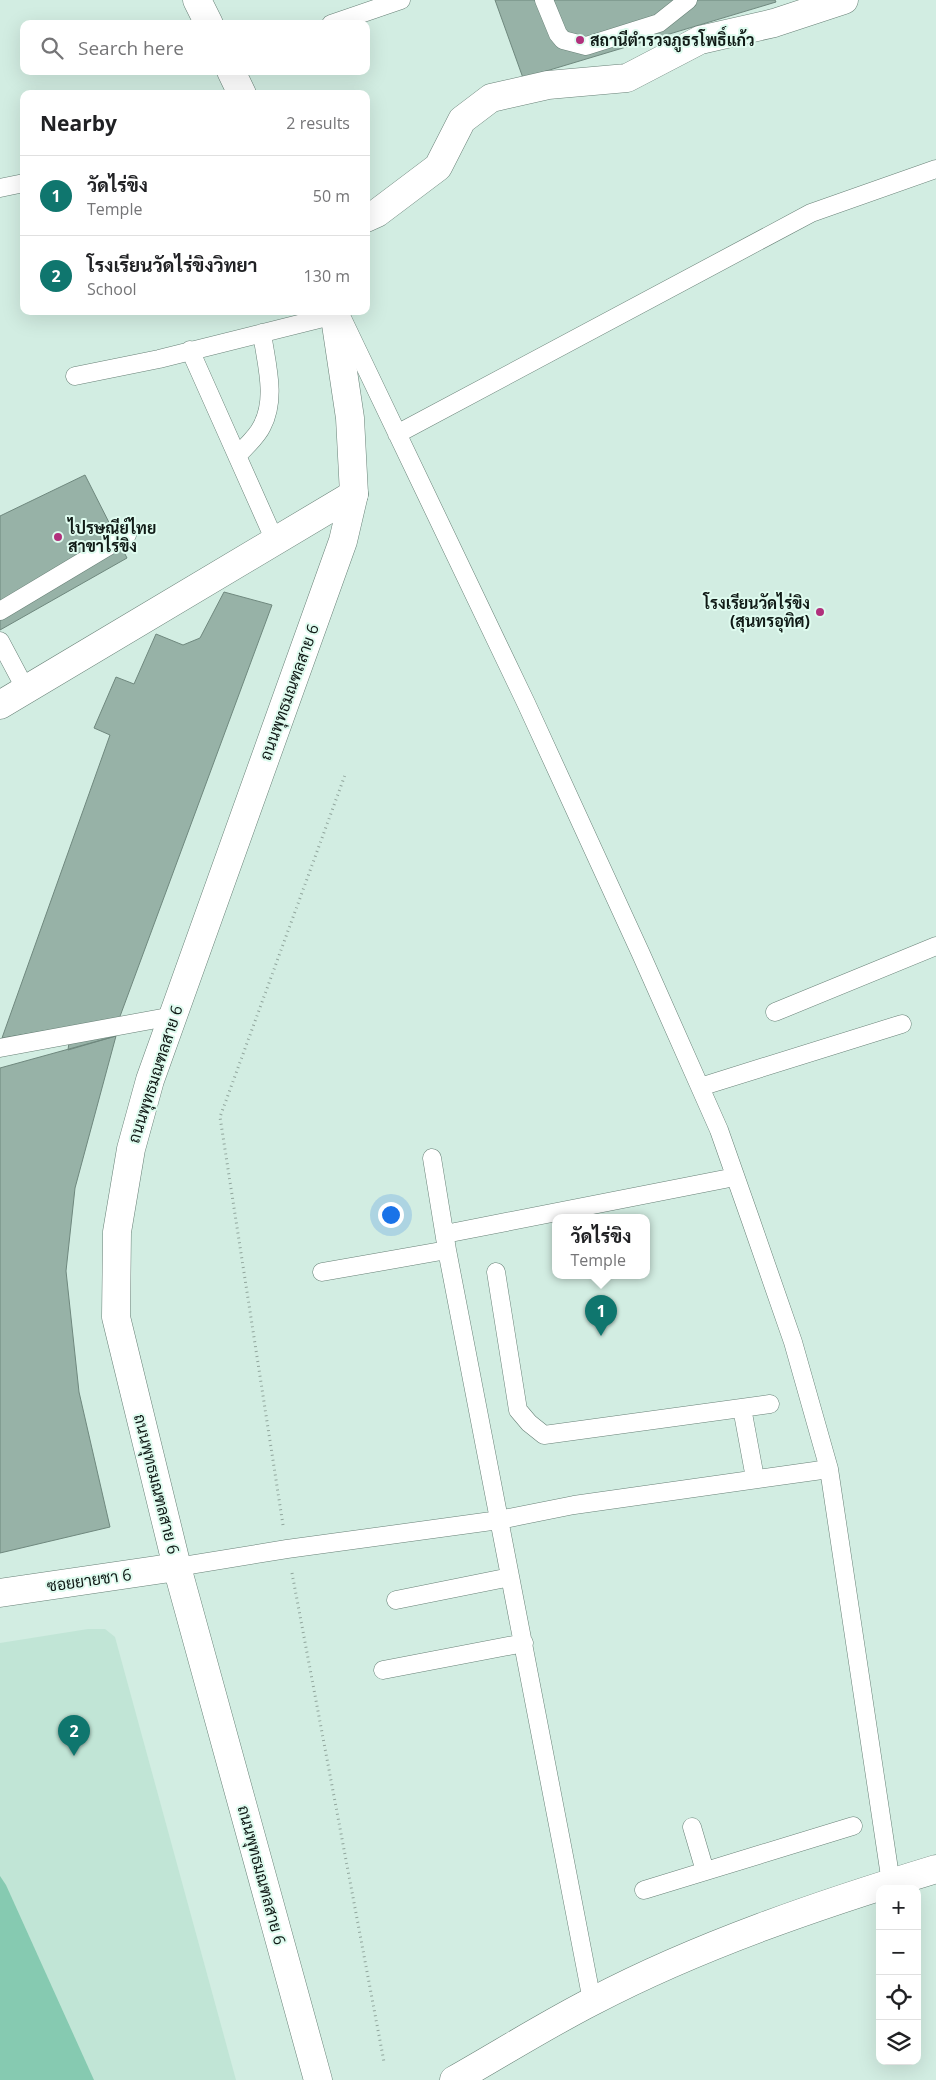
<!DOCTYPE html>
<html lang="en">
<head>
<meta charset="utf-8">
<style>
	body { margin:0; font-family:"Open Sans",Sarabun,sans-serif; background:#f6f6f6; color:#202124 }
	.controls { position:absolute; right:15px; bottom:15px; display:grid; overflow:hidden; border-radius:10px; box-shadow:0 5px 20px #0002 }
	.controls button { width:45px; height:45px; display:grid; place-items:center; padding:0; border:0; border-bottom:1px solid #e0e0e0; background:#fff; color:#202124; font:25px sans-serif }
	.you { position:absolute; left:390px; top:1214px; width:18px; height:18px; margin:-12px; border:4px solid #fff; border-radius:50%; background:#1a73e8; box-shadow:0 0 0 8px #1a73e833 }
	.badge { display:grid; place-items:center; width:32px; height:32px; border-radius:50%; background:#0f766e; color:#fff; font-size:16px; font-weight:700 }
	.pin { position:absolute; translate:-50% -41px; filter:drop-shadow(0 1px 2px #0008) }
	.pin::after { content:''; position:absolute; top:26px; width:18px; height:15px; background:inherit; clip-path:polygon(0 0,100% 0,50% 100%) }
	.popup { position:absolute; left:552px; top:1214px; width:98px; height:65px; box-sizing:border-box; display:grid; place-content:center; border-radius:10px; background:#fff; filter:drop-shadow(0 1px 4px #0005); font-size:16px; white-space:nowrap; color:#757577 }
	.popup b { font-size:19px; color:#202124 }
	.popup::after { content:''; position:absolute; left:50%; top:100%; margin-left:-10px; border:10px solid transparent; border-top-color:#fff }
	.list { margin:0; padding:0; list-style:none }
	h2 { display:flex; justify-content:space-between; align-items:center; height:65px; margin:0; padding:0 20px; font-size:21px }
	h2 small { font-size:16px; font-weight:400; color:#757577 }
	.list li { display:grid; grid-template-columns:32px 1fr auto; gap:15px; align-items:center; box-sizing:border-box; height:80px; padding:0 20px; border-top:1px solid #e0e0e0 }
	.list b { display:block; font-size:19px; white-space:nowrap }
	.list p { margin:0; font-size:16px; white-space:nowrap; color:#757577 }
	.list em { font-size:16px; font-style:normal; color:#757577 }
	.icon { flex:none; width:28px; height:28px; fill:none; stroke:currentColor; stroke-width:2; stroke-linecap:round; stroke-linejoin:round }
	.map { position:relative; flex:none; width:936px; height:2080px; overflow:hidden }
	.search { position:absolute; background:#fff; box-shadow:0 5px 20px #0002; left:20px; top:20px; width:350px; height:55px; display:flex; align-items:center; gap:12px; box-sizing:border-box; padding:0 18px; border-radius:10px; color:#757577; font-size:19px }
	.panel { position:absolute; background:#fff; box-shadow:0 5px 20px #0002; left:20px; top:90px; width:350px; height:225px; border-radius:10px }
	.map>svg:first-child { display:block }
	.built { fill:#c1e5d6 }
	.green { fill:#86cab1 }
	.building { fill:#97b2a7; stroke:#6f887e }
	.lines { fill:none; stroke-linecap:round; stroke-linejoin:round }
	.lane-casing { stroke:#688177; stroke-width:19 }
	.street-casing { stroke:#688177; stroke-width:29 }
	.secondary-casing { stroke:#688177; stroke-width:29 }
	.path { stroke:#91a69d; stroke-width:3; stroke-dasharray:1 4; stroke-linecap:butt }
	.lane { stroke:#fff; stroke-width:18 }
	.street { stroke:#fff; stroke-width:28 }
	.secondary { stroke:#fff; stroke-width:28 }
	.poi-dot { fill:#b1307c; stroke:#dffbef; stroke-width:2 }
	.labels { text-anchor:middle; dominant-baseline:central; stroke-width:4; stroke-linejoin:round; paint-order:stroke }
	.poi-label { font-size:16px; font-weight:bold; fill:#101a16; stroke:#dffbef; text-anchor:start }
	.street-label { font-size:16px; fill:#101a16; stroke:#dffbef }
</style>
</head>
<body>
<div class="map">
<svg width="936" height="2080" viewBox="0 0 936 2080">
	<rect width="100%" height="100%" fill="#d2ede2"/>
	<path class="built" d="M88,1629H105L115,1637L236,2080H0V1643Z"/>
	<path class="green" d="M0,1876L6,1885L94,2080H0Z"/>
	<path class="building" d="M495,0H775L776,2L523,78Z
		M85,475L127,558L0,630V516Z
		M224,592L272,605L119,1019L2,1038L110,735L94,728L116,677L134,684L156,634L183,645L200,638Z
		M119,1019L116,1036L68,1050L71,1027Z
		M116,1036L75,1188L66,1271L79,1392L110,1527L0,1553V1068Z"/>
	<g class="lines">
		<defs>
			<path id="lane" d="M544,0L558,34L563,40L586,46L659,23L688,0
				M331,24L401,0
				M0,188L24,183
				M342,318L526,703L641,954L719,1130L751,1221L793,1342L829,1469L891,1883
				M190,350L275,541
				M75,376L159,359L335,315
				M397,434L811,213L936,169
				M237,456C245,447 257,437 262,426C277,398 266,363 262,333
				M0,611L127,535
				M0,641L26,690
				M775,1012L936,946
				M0,1048L173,1016
				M700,1087L902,1024
				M432,1158L447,1250L592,2001
				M445,1234L735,1177
				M322,1272L447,1250
				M496,1272L518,1410L529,1423L544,1435L770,1404
				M742,1408L755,1478
				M177,1567L287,1549L499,1520L574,1505L829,1469
				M396,1600L510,1577
				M383,1670L524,1643
				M692,1827L705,1871
				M644,1890L853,1826"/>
			<path id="street" d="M366,218L377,213L438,167L462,120L491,98L548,85L627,78L700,40L774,23L844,0
				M0,705L354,494
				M454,2080C500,2054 546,2025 593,2001C700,1945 821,1904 936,1869"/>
			<path id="secondary" d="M197,0L209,24
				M231,71L242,94
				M0,1593L177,1567
				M318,2080L177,1567L116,1317L117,1232L131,1149L150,1080L343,541L354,494L350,418L334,311"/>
		</defs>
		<use href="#lane" class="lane-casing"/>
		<use href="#street" class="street-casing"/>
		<use href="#secondary" class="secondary-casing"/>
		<path class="path" d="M283,1525L220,1117L345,775
			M292,1573L384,2062"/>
		<use href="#lane" class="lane"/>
		<use href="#street" class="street"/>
		<use href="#secondary" class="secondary"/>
	</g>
	<g class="poi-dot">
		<circle cx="580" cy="40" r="5"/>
		<circle cx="58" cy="537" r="5"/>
		<circle cx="820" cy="612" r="5"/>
	</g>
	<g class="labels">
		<g class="poi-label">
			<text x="590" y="40">สถานีตำรวจภูธรโพธิ์แก้ว</text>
			<text x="68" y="528">ไปรษณีย์ไทย<tspan x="68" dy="18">สาขาไร่ขิง</tspan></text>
			<text x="810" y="603" text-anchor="end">โรงเรียนวัดไร่ขิง<tspan x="810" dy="18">(สุนทรอุทิศ)</tspan></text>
		</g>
		<g class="street-label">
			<text transform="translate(289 692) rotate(-70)">ถนนพุทธมณฑลสาย 6</text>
			<text transform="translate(155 1074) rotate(-72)">ถนนพุทธมณฑลสาย 6</text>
			<text transform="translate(157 1484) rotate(76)">ถนนพุทธมณฑลสาย 6</text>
			<text transform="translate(89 1580) rotate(-8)">ซอยยายชา 6</text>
			<text transform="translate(262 1875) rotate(75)">ถนนพุทธมณฑลสาย 6</text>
		</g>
	</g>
</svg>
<div class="controls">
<button>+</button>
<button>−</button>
<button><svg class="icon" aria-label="locate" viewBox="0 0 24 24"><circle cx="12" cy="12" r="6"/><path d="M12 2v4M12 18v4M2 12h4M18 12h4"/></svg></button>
<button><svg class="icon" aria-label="layers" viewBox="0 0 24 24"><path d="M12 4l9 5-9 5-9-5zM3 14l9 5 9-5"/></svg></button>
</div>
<div class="you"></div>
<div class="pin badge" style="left:601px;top:1336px">1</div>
<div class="popup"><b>วัดไร่ขิง</b>Temple</div>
<div class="pin badge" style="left:74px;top:1756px">2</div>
<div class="search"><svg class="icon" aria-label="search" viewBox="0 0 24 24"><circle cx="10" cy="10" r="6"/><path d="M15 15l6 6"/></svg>Search here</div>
<section class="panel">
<h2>Nearby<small>2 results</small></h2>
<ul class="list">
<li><span class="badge">1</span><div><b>วัดไร่ขิง</b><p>Temple</p></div><em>50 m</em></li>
<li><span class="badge">2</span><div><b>โรงเรียนวัดไร่ขิงวิทยา</b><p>School</p></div><em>130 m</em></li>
</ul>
</section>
</div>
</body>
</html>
